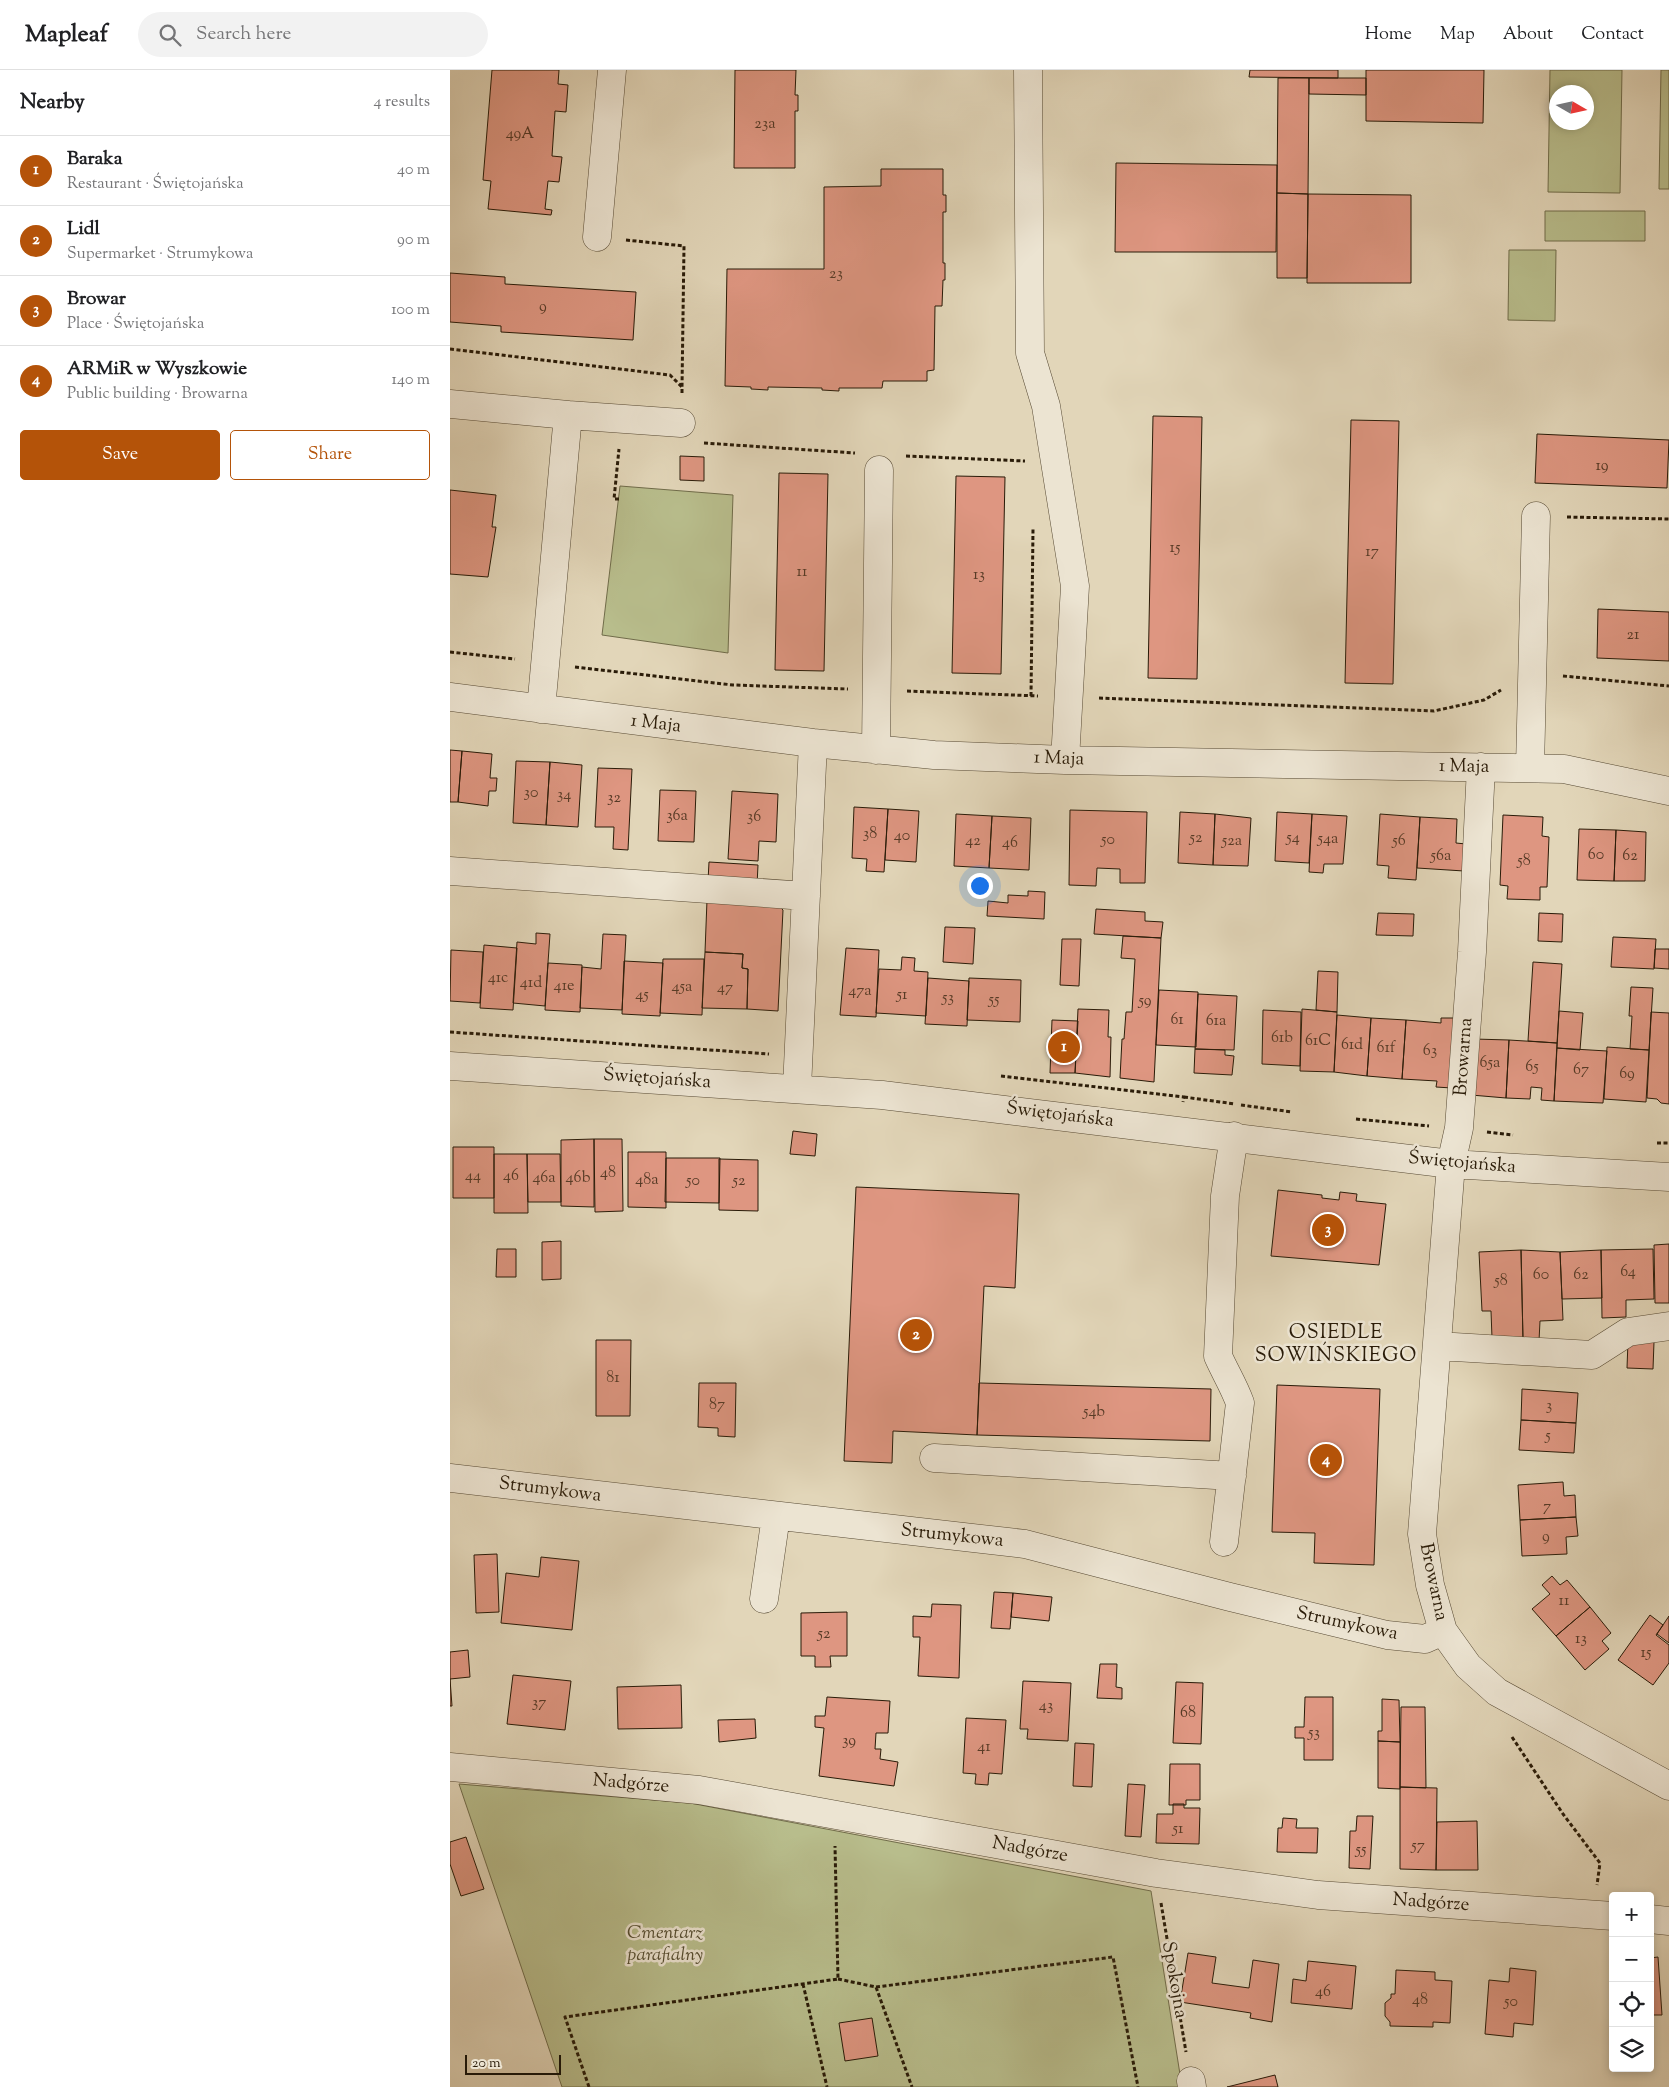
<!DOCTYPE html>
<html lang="en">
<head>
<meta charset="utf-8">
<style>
	body { margin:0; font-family:"Sorts Mill Goudy",serif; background:#f2f2f2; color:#202124 }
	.controls { position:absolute; right:15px; bottom:15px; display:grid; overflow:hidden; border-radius:5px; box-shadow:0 2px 8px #0003 }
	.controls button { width:45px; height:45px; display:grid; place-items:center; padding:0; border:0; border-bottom:1px solid #e0e0e0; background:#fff; color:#202124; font:25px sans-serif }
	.compass { position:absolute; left:1099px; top:15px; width:45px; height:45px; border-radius:50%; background:#fff; box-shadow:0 2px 8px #0003; rotate:99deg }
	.scale { position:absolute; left:15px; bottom:12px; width:96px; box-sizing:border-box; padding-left:5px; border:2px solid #291b08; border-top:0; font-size:14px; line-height:18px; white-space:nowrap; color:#291b08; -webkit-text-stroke:4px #ece4d2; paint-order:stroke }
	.you { position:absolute; left:529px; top:815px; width:18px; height:18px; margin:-12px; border:4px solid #fff; border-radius:50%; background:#1a73e8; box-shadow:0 0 0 8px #1a73e833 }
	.badge { display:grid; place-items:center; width:32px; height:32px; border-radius:50%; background:#b45309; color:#fff; font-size:16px; font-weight:700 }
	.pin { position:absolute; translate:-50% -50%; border:2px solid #fff; box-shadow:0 1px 5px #0006 }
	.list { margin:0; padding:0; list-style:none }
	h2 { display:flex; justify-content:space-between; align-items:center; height:65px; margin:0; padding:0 20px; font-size:21px }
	h2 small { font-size:16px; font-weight:400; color:#757577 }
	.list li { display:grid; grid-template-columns:32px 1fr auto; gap:15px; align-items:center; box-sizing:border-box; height:70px; padding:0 20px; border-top:1px solid #e0e0e0 }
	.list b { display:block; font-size:19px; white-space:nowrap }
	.list p { margin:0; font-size:16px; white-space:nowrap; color:#757577 }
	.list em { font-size:16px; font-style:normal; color:#757577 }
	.actions { display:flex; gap:10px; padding:15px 20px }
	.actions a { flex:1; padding:11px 0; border:1px solid #b45309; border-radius:5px; text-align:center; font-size:18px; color:#b45309 }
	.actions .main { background:#b45309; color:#fff }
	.icon { flex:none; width:28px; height:28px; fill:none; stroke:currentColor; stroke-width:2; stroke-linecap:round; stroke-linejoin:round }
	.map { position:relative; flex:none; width:1219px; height:2017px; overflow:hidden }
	header { display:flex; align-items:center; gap:30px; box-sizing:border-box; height:70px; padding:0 25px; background:#fff; border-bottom:1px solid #e0e0e0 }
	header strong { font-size:24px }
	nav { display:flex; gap:28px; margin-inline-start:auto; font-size:18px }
	.search { width:350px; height:45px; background:#f2f2f2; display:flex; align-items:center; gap:12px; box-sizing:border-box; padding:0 18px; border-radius:28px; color:#757577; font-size:19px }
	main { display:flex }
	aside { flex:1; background:#fff }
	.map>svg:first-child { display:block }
	.green { fill:#b8bd8c; stroke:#706c4a; fill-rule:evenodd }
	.building { fill:#de9681; stroke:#291b08 }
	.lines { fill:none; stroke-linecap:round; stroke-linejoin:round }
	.minor-casing { stroke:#574a34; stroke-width:29 }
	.path { stroke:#291b08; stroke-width:3; stroke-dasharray:4 2.5; stroke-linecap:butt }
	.minor { stroke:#ece4d2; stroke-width:28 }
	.labels { text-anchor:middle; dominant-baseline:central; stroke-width:5; stroke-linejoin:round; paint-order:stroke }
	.number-label { font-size:16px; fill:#563a26 }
	.street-label { font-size:19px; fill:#291b08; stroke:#ece4d2 }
	.park-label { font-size:19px; font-style:italic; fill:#544c30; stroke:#ece4d2 }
	.neighbourhood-label { font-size:20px; letter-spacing:1px; fill:#291b08; stroke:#ece4d2 }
</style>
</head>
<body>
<header>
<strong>Mapleaf</strong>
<div class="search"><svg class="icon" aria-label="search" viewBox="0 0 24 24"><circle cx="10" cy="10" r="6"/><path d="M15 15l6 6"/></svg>Search here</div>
<nav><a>Home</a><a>Map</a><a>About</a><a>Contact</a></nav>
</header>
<main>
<aside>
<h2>Nearby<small>4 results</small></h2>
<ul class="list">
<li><span class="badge">1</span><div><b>Baraka</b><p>Restaurant · Świętojańska</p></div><em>40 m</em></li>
<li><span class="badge">2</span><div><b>Lidl</b><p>Supermarket · Strumykowa</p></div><em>90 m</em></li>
<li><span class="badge">3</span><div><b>Browar</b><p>Place · Świętojańska</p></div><em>100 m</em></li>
<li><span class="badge">4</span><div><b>ARMiR w Wyszkowie</b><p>Public building · Browarna</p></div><em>140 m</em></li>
</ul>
<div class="actions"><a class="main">Save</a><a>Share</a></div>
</aside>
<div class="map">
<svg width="1219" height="2017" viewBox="0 0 1219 2017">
	<rect width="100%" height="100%" fill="#e2d6b9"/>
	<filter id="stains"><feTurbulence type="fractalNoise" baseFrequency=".004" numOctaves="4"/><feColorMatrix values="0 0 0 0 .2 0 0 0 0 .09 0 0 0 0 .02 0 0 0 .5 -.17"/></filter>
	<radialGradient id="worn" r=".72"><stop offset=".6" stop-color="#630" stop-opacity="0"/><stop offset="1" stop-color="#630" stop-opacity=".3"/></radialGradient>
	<path class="green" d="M1100,0H1172L1170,123L1098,122ZM1106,22H1136V52H1106Z
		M1211,0H1219V119H1209Z
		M1095,141H1195V171H1095Z
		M1059,180H1106L1105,251L1058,250Z
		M170,416L283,425L278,583L152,565Z
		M9,1714L240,1733L701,1821L732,2017H112Z"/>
	<path class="building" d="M42,0H109L108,14L118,15L116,42L105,41L102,86L112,87L109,112L98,111L95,139L102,140L101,145L38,139L41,111L33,110Z
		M285,0H346L345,25H348V41H345V98H284Z
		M800,0H888V8L799,7Z
		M916,0H1034L1033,53L916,51Z
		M828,8H859L858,124L827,123Z
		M859,8H916V25L859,24Z
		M666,93L827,95L826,182H665Z
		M431,99H493V125H496V142H493V193H495V210H493L492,236H485L484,300L477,301V311H433L432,318H389V321L372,320V318L318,317V320L301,319V317L275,316L277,199H374V117L431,116Z
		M827,123L858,124L857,208H827Z
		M858,124L961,125V213H857Z
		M0,203L55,207V214L186,222L183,270L51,262V256L0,252Z
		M703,346L752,347L747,609L698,608Z
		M901,350L949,351L943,614L895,613Z
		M1087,364L1219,370L1217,418L1085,413Z
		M230,386L254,387V411L230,410Z
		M329,403L378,404L374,601L325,600Z
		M506,406L555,407L551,604L502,603Z
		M0,420L46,425L42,457H46L38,507L0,504Z
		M1148,539L1219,542V591L1147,588Z
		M0,680L12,681L8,732H0Z
		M12,681L42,684L40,708H47L46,721H39L38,736L8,732Z
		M66,691L100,692L96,755L63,753Z
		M100,692L132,695L128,757L96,755Z
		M148,698L182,699L178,780L163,779L164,757H145Z
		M210,720L246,721L244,772L208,771Z
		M282,721L328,724L326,772L309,771L308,791L278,789Z
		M404,737L438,739L434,802L416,801L417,789L402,788Z
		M438,739L469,741L466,792L435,790Z
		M620,740L697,742L695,813H670V799L647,798L646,816L619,815Z
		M730,742L765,744L763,795L728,793Z
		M827,742L862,744L859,793L825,791Z
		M506,744L542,746L539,798L504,796Z
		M765,744L801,748L798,796L763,795Z
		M862,744L897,746L893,794H874L873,803L859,802Z
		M930,744L970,747L966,810L938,808L939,796L927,795Z
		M1053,745L1093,747L1092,766L1099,767L1097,817H1090V830L1057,829L1058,816L1050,815Z
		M542,746L581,748L579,800L539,798Z
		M970,747L1007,749L1006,773L1016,774L1014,801L967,798Z
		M1129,759L1166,760L1164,811L1127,810Z
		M1166,760L1196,762L1195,811H1164Z
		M259,792L308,795L307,815L258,811Z
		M578,821L595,822L594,849L537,846L538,831L558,833V825L578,826Z
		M257,830L329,836L333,840L328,941L297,939L298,899L292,898L293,884L255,882Z
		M646,839L695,842V851L713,852L711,868L644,864Z
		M928,843L964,844L963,866L926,865Z
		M1089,843L1113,844L1112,872L1088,871Z
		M495,857L525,858L523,894L493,892Z
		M86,863L100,864L95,936L63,933L67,872L86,874Z
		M153,864L176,865L172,940L130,938L132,897L151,899Z
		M673,866L711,868L704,1012L670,1008L672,969H674L676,942H682L685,889L671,888Z
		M1163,867L1206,869L1204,899L1161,897Z
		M612,869H631L629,916L610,915Z
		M34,875L67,878L63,940L30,938Z
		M396,878L429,880L426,947L390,945Z
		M1205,879H1219V899L1204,898Z
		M1,880L33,882L30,933L0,931Z
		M255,882L293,884L292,898L298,899L297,939L252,938Z
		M452,887L465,888L464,901L478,902L476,946L426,943L429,899L451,900Z
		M213,889H254L252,945L210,943Z
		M174,891L213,893L210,946L172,944Z
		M1083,892L1112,894L1107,973L1078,971Z
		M98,893L132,895L130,942L95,940Z
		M868,901L888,902L887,942L866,940Z
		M478,908L519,911L517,956L475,954Z
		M519,908L571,910L570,952L517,950Z
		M1181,917L1203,918L1199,980L1180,979L1182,946H1179Z
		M709,920L748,922L746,977L706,975Z
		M748,924L787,926L784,980L745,979Z
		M628,939L659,940L658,967H661L660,1007L625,1003Z
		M852,939L887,942L884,1002L850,1001Z
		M813,940L851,942L850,996L812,994Z
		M1109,941L1133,943L1130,980L1107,978Z
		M1201,942L1219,943V1034L1211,1033L1207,1029L1197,1028Z
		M887,945L921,948L917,1006L884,1002Z
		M921,948L956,950L952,1009L917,1006Z
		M991,948H1008L1002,1018L986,1017L987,1011L952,1009L956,950L991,953Z
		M602,950L628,951L625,1003H600Z
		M1024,969L1059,970L1056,1028L1021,1025Z
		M1059,970L1107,973L1104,1031L1091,1030L1092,1018L1081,1017L1080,1029L1056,1028Z
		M1157,977L1199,980L1196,1032L1154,1029Z
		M1107,978L1157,981L1153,1033L1104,1031Z
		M745,979L775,980V985L784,986L782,1005L744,1003Z
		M343,1061L367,1064L365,1086L340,1084Z
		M144,1069H172L173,1141L145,1142Z
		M144,1069V1137L111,1136V1070Z
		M3,1077H44V1128H3Z
		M178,1082H216V1138L178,1137Z
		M44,1084H77L78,1143H44Z
		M77,1084H110L111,1132H78Z
		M216,1088H270L269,1133L215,1132Z
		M269,1089L308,1090V1141L269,1140Z
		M406,1117L569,1124L565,1218L534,1216L527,1365L443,1361L442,1393L394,1391Z
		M828,1120L872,1125V1128L889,1130L890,1122L907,1124L906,1131L936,1134L929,1195L821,1186Z
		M111,1171V1209L92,1210V1172Z
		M1219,1174V1233H1205L1204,1175Z
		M47,1179H66V1207H46Z
		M1203,1179L1204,1229L1176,1230V1247L1152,1248L1151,1180Z
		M1071,1180L1073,1270L1042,1268L1041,1241H1032L1029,1182Z
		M1071,1180L1110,1182L1113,1250L1090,1251L1089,1271L1073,1270Z
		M1151,1180L1152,1228L1112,1229L1110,1182Z
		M146,1270H181L180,1346H146Z
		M1178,1271L1204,1272L1203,1299L1177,1298Z
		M249,1313H286L285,1367L268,1366V1358L248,1357Z
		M529,1313L761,1319L760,1371L527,1365Z
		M827,1315L930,1319L924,1495L864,1493L865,1463L822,1462Z
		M1072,1319L1128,1323L1126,1353L1071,1350Z
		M1071,1350L1126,1353L1124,1383L1069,1380Z
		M1113,1412L1114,1426L1125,1425L1126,1447L1070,1450L1068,1415Z
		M1126,1447L1128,1466L1116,1467L1117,1484L1072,1486L1070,1450Z
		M47,1484L49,1542L26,1543L24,1485Z
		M91,1487L129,1491L122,1560L51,1553L56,1503L89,1507Z
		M1102,1506L1110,1515L1117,1510L1140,1537L1106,1566L1082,1539L1100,1524L1092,1515Z
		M544,1522L563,1523L560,1559L541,1558Z
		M563,1523L602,1527L599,1551L561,1547Z
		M482,1534L511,1535L509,1608L468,1606L470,1567H463V1546L481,1547Z
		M1140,1537L1161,1563L1152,1571L1159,1579L1135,1600L1106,1566Z
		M397,1542V1586H380L381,1597H365V1586H351V1543Z
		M1200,1545L1213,1555L1206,1565L1219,1575V1593L1203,1615L1168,1590Z
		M1219,1546V1573L1207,1564Z
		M18,1580L20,1607L0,1609L2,1636H0V1582Z
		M650,1594H667L666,1617L672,1618V1629L647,1628Z
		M63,1605L121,1611L115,1660L57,1654Z
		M573,1611L621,1613L618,1671L577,1669L578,1659H570Z
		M726,1612L753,1613L751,1674L723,1673Z
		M231,1615L232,1658L168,1659L167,1617Z
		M377,1627L440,1631L438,1663H426L425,1679H431L430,1689L448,1692L444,1716L369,1706L374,1658L365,1657V1646H375Z
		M855,1627H883V1690H854V1668H845V1657H854Z
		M932,1629L949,1630L950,1672L928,1671V1661H932Z
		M951,1637H975L976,1718L950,1717Z
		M516,1648L556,1650L552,1704L539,1703L538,1715L525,1714L526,1704L513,1703Z
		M305,1649L306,1668L269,1672L268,1650Z
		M928,1671L950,1672V1719L928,1718Z
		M625,1673L644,1674L642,1717L623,1716Z
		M720,1694H750V1730H736V1735H719Z
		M678,1714L695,1715L691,1767L675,1766Z
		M950,1717L987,1718L986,1800L950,1799Z
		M723,1734H734V1738H750L749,1774L706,1773L707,1744H723Z
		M907,1746H923L920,1799L899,1798L900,1761H906Z
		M833,1748L847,1749L846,1758H868L867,1783L827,1782L828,1758H832Z
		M1027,1751L1028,1800H986L987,1752Z
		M16,1767L34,1819L11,1826L0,1794V1772Z
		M738,1883L766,1887L762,1913L799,1918L803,1890L829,1894L822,1952L800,1948L801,1943L730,1932Z
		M1208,1887L1212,1945H1200V1888Z
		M858,1891L906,1896L902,1939L841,1933L843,1909L856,1911Z
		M1060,1898L1086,1901L1083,1955L1064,1953L1063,1967L1035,1964L1039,1910L1059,1912Z
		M946,1900L985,1902V1910L1002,1911L1000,1953L983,1952V1957L940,1956V1952L935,1946V1933L941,1928V1924H945Z
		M422,1948L428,1986L395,1991L389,1953Z
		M825,2005L828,2017H777Z"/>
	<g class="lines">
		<defs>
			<path id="minor" d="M578,0L580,283L596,336L625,516L615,690
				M147,167L162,0
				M0,334L118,345L91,639
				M118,345L231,353
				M0,627L363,673L484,685L615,690L1114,699L1219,721
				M426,680L429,400
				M1031,697L1022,882L1009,1058L1001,1094L972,1464L980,1515L993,1561L1018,1596L1047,1622L1219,1716
				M1080,698L1086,446
				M0,801L356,826
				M0,996L432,1025L1001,1094L1219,1107
				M347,1018L363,673
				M987,1276L1142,1285L1178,1262L1219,1256
				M484,1388L782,1406
				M0,1408L575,1474L780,1527L937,1565L975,1569L993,1561
				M774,1472L790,1333C784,1316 775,1302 768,1286L775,1126L784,1066
				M314,1529L326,1446
				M0,1697L249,1720L706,1803L868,1825L1163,1846
				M1200,1849L1219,1851
				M741,2011L742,2017"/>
		</defs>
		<use href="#minor" class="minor-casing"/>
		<path class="path" d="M176,170L234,176L232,317
			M0,279L220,305L232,317V323
			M254,373L405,383
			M456,386L575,391
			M169,429H164L169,379
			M1117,447L1219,449
			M0,582L65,589
			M125,597L283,615L398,619
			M1113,606L1219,616
			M457,621L588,626
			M581,626L583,459
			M649,628L984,641L1034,630L1051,620
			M0,962L319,984
			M551,1006L734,1027L733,1032
			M734,1027L785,1034
			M791,1035L842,1042
			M906,1049L979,1056
			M1037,1062L1063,1065
			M1207,1073H1219
			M1062,1667L1113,1744L1150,1793L1147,1815
			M711,1833L736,1982
			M388,1909L426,1917L462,2017
			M353,1914L377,2017
			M426,1917L663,1887L688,2017
			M139,2017L115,1947L388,1909L385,1776"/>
		<use href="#minor" class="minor"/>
	</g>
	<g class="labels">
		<g class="number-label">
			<text x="315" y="54">23a</text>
			<text x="70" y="64">49A</text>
			<text x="386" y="204">23</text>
			<text x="93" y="237">9</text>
			<text x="1152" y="396">19</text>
			<text x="725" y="478">15</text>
			<text x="922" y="482">17</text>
			<text x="352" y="502">11</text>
			<text x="529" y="505">13</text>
			<text x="1183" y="565">21</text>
			<text x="81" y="723">30</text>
			<text x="114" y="725">34</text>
			<text x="164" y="728">32</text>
			<text x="227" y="746">36a</text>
			<text x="304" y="747">36</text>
			<text x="420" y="764">38</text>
			<text x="452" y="766">40</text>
			<text x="746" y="768">52</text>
			<text x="843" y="768">54</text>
			<text x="878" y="769">54a</text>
			<text x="658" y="770">50</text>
			<text x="523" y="771">42</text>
			<text x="782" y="771">52a</text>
			<text x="949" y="771">56</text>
			<text x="560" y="773">46</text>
			<text x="1146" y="785">60</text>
			<text x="991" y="786">56a</text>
			<text x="1180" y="786">62</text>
			<text x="1074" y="791">58</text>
			<text x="48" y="908">41c</text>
			<text x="81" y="913">41d</text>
			<text x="114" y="916">41e</text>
			<text x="232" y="917">45a</text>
			<text x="275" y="918">47</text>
			<text x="410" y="921">47a</text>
			<text x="192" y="925">45</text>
			<text x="452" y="925">51</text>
			<text x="498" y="928">53</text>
			<text x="544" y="930">55</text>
			<text x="695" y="931">59</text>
			<text x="727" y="950">61</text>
			<text x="766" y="951">61a</text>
			<text x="832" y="968">61b</text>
			<text x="868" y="971">61C</text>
			<text x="902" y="975">61d</text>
			<text x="936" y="978">61f</text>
			<text x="980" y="981">63</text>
			<text x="1040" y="993">65a</text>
			<text x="1082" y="997">65</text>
			<text x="1131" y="1000">67</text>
			<text x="1177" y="1004">69</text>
			<text x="158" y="1103">48</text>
			<text x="23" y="1106">44</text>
			<text x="61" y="1106">46</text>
			<text x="94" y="1108">46a</text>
			<text x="128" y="1108">46b</text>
			<text x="197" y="1110">48a</text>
			<text x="243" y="1111">50</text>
			<text x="289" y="1111">52</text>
			<text x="1178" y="1202">64</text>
			<text x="1091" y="1205">60</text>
			<text x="1131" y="1205">62</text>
			<text x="1051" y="1211">58</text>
			<text x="163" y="1308">81</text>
			<text x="267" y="1335">87</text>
			<text x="1099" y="1336">3</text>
			<text x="644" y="1342">54b</text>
			<text x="1098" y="1366">5</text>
			<text x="1097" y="1437">7</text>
			<text x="1096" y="1467">9</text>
			<text x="1114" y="1531">11</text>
			<text x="374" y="1564">52</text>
			<text x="1131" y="1569">13</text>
			<text x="1196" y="1583">15</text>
			<text x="89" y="1633">37</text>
			<text x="596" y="1636">43</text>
			<text x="738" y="1643">68</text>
			<text x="864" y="1663">53</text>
			<text x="399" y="1671">39</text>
			<text x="534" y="1677">41</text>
			<text x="728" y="1759">51</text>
			<text x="968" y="1776">57</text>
			<text x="911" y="1780">55</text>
			<text x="873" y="1922">46</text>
			<text x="970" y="1930">48</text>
			<text x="1061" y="1932">50</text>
		</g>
		<g class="street-label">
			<text transform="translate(206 654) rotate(7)">1 Maja</text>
			<text transform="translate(609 689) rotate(2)">1 Maja</text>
			<text transform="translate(1014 697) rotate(1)">1 Maja</text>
			<text transform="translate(1014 987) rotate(-86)">Browarna</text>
			<text transform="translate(207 1009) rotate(4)">Świętojańska</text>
			<text transform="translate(610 1045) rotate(7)">Świętojańska</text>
			<text transform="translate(1012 1093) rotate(5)">Świętojańska</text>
			<text transform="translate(100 1420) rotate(7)">Strumykowa</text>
			<text transform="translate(502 1466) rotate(6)">Strumykowa</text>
			<text transform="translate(983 1512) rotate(78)">Browarna</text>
			<text transform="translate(897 1554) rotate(12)">Strumykowa</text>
			<text transform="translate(181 1714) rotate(5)">Nadgórze</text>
			<text transform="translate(580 1780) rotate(10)">Nadgórze</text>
			<text transform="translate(981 1833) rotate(4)">Nadgórze</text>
			<text transform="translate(724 1910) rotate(80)">Spokojna</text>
		</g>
		<g class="park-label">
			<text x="215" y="1863">Cmentarz<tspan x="215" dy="22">parafialny</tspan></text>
		</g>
		<g class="neighbourhood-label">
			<text x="886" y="1263">OSIEDLE<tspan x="886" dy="23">SOWIŃSKIEGO</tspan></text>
		</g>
	</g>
	<rect width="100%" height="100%" filter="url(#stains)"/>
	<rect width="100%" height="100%" fill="url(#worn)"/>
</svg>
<div class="controls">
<button>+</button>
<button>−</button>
<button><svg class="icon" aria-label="locate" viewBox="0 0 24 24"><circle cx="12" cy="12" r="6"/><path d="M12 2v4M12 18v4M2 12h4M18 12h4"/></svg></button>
<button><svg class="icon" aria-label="layers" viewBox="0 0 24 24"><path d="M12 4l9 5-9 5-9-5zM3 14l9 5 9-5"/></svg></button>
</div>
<svg class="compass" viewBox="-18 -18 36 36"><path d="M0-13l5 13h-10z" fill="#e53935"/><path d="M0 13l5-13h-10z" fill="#757577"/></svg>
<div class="scale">20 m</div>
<div class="you"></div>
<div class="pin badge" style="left:614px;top:977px">1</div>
<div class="pin badge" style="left:466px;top:1265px">2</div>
<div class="pin badge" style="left:878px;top:1160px">3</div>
<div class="pin badge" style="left:876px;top:1390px">4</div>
</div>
</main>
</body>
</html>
